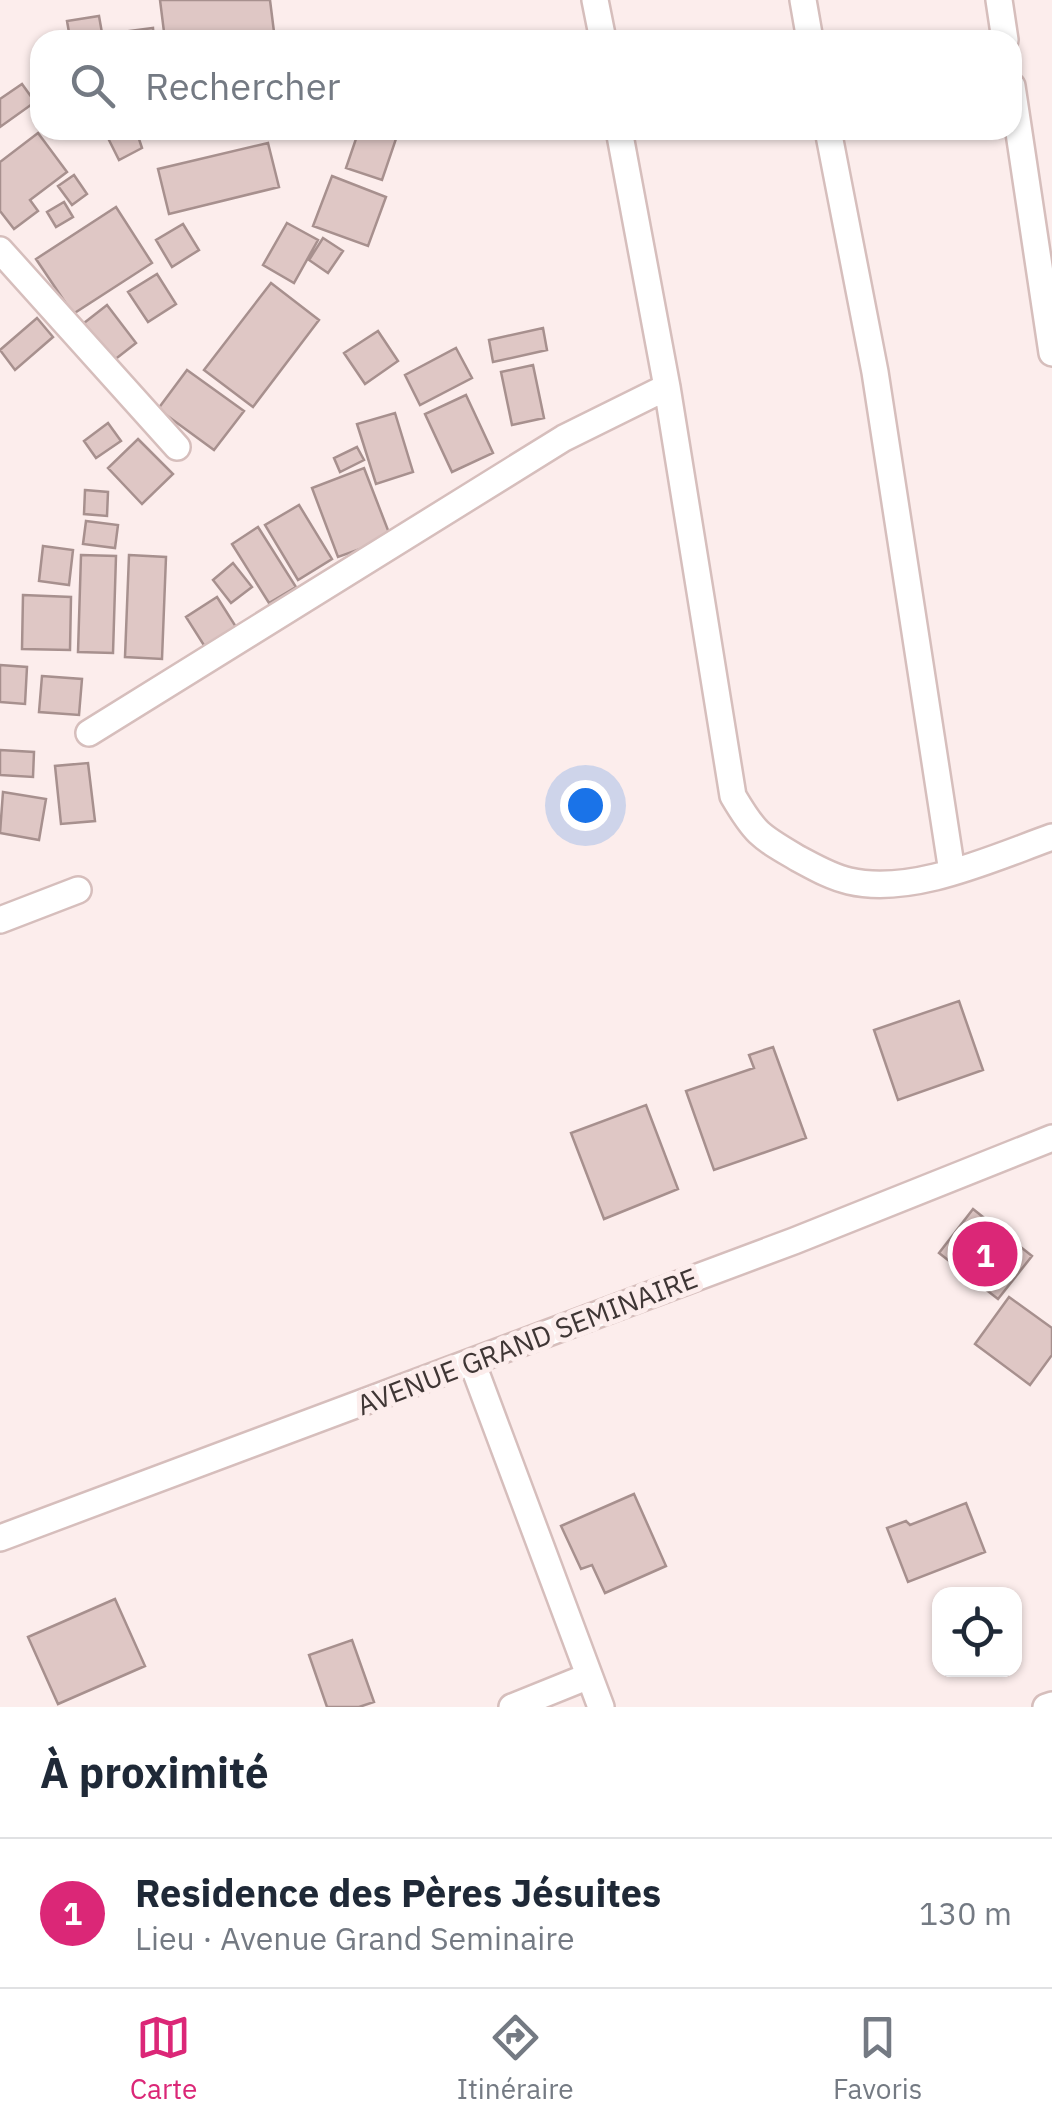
<!DOCTYPE html>
<html lang="fr">
<head>
<meta charset="utf-8">
<style>
	body { margin:0; font-family:"IBM Plex Sans",sans-serif; background:#f6f6f7; color:#1f2937 }
	.controls { position:absolute; right:30px; bottom:30px; display:grid; overflow:hidden; border-radius:20px; box-shadow:0 2px 8px #0004 }
	.controls button { width:90px; height:90px; display:grid; place-items:center; padding:0; border:0; border-bottom:2px solid #e0e1e3; background:#fff; color:#1f2937; font:50px sans-serif }
	.you { position:absolute; left:585px; top:805px; width:35px; height:35px; margin:-25px; border:8px solid #fff; border-radius:50%; background:#1a73e8; box-shadow:0 0 0 15px #1a73e833 }
	.badge { display:grid; place-items:center; width:65px; height:65px; border-radius:50%; background:#db2777; color:#fff; font-size:32px; font-weight:700 }
	.pin { position:absolute; translate:-50% -50%; border:5px solid #fff; box-shadow:0 2px 10px #0006 }
	.list { margin:0; padding:0; list-style:none }
	h2 { display:flex; justify-content:space-between; align-items:center; height:130px; margin:0; padding:0 40px; font-size:42px }
	h2 small { font-size:32px; font-weight:400; color:#747a83 }
	.list li { display:grid; grid-template-columns:65px 1fr auto; gap:30px; align-items:center; box-sizing:border-box; height:150px; padding:0 40px; border-top:2px solid #e0e1e3 }
	.list b { display:block; font-size:38px; white-space:nowrap }
	.list p { margin:0; font-size:32px; white-space:nowrap; color:#747a83 }
	.list em { font-size:32px; font-style:normal; color:#747a83 }
	.icon { flex:none; width:55px; height:55px; fill:none; stroke:currentColor; stroke-width:2; stroke-linecap:round; stroke-linejoin:round }
	.map { position:relative; flex:none; width:1052px; height:1707px; overflow:hidden }
	.search { position:absolute; background:#fff; box-shadow:0 2px 8px #0004; left:30px; right:30px; top:30px; height:110px; display:flex; align-items:center; gap:25px; box-sizing:border-box; padding:0 35px; border-radius:30px; color:#747a83; font-size:38px }
	.sheet { height:280px; background:#fff }
	nav { display:flex; justify-content:space-around; align-items:center; box-sizing:border-box; height:140px; border-top:2px solid #e0e1e3; background:#fff; font-size:28px; color:#747a83 }
	nav a { display:grid; justify-items:center; gap:5px }
	nav .on { color:#db2777 }
	.map>svg:first-child { display:block }
	.building { fill:#dfc7c5; stroke:#a7908e; stroke-width:2.5 }
	.lines { fill:none; stroke-linecap:round; stroke-linejoin:round }
	.minor-casing { stroke:#d6bebc; stroke-width:30 }
	.minor { stroke:#fff; stroke-width:25 }
	.labels { text-anchor:middle; dominant-baseline:central; stroke-width:10; stroke-linejoin:round; paint-order:stroke }
	.street-label { font-size:28px; fill:#3f3635; stroke:#fcedec }
</style>
</head>
<body>
<div class="map">
<svg width="1052" height="1707" viewBox="0 0 1052 1707">
	<rect width="100%" height="100%" fill="#fcedec"/>
	<path class="building" d="M160,0H270L275,40H165Z
		M99,16L102,33L70,38L67,21Z
		M153,28L154,40H130L129,31Z
		M22,84L35,102L0,127V99Z
		M104,130H136L142,148L119,160Z
		M359,130H399L382,180L346,168Z
		M38,133L67,172L30,200L38,211L14,229L0,211V162Z
		M268,143L279,187L169,214L158,169Z
		M74,175L87,194L72,205L58,186Z
		M332,176L386,197L368,246L313,226Z
		M64,202L73,217L56,227L47,212Z
		M116,207L152,263L73,314L36,259Z
		M287,223L318,240L294,283L263,265Z
		M183,224L199,250L172,267L156,240Z
		M323,238L343,251L328,273L309,260Z
		M157,274L176,304L148,322L128,292Z
		M271,283L319,320L253,407L204,370Z
		M107,305L136,343L113,361L84,323Z
		M37,318L53,337L15,370L0,350Z
		M543,328L547,350L493,362L489,340Z
		M378,331L398,361L365,384L344,353Z
		M456,348L472,378L420,405L405,375Z
		M533,365L544,418L512,425L501,372Z
		M187,370L244,411L214,450L158,409Z
		M466,395L493,453L452,472L425,414Z
		M395,413L413,472L376,484L357,424Z
		M108,423L121,441L96,458L84,441Z
		M138,439L173,474L142,504L108,468Z
		M357,447L364,460L340,472L334,458Z
		M364,468L391,538L338,557L312,488Z
		M85,490L108,492L107,516L84,514Z
		M299,505L332,559L298,580L265,525Z
		M86,521L118,525L115,548L83,544Z
		M258,527L296,587L269,603L232,544Z
		M43,546L73,550L69,585L39,581Z
		M81,555L116,556L113,653L78,652Z
		M129,555L166,557L162,659L125,657Z
		M233,563L252,587L231,603L213,580Z
		M23,595L71,597L70,650L22,649Z
		M217,597L238,630L207,650L186,617Z
		M0,665L27,667L25,704L0,702Z
		M42,676L82,679L79,715L39,712Z
		M0,750L34,752L33,777L0,775Z
		M88,763L95,821L61,824L55,766Z
		M3,792L46,799L39,840L0,833Z
		M959,1001L983,1070L898,1100L874,1030Z
		M773,1047L806,1138L714,1170L686,1091L754,1068L749,1055Z
		M646,1105L678,1189L604,1219L571,1133Z
		M973,1209L1032,1256L998,1299L939,1253Z
		M1009,1297L1052,1328V1355L1030,1385L975,1344Z
		M634,1494L666,1566L605,1593L592,1565L581,1569L561,1526Z
		M966,1503L985,1552L908,1582L887,1528L906,1521L910,1525Z
		M115,1599L145,1666L58,1704L28,1637Z
		M352,1640L374,1702L359,1707H327L309,1655Z"/>
	<g class="lines">
		<defs>
			<path id="minor" d="M595,0L603,40
				M803,0L810,40
				M999,0L1005,40
				M1012,86L1052,353
				M619,130L667,387L733,796C756,835 760,836 799,859C814,867 831,877 849,881C912,896 993,858 1052,837
				M828,130L875,372L952,872
				M0,250L177,447
				M89,733L564,438L667,387
				M0,920L78,890
				M472,1362L601,1707
				M0,1538L794,1241L1052,1138
				M512,1707L589,1676
				M1046,1707L1052,1705"/>
		</defs>
		<use href="#minor" class="minor-casing"/>
		<use href="#minor" class="minor"/>
	</g>
	<g class="labels">
		<g class="street-label">
			<text transform="translate(527 1341) rotate(-21)">AVENUE GRAND SEMINAIRE</text>
		</g>
	</g>
</svg>
<div class="controls">
<button><svg class="icon" aria-label="locate" viewBox="0 0 24 24"><circle cx="12" cy="12" r="6"/><path d="M12 2v4M12 18v4M2 12h4M18 12h4"/></svg></button>
</div>
<div class="you"></div>
<div class="pin badge" style="left:985px;top:1254px">1</div>
<div class="search"><svg class="icon" aria-label="search" viewBox="0 0 24 24"><circle cx="10" cy="10" r="6"/><path d="M15 15l6 6"/></svg>Rechercher</div>
</div>
<section class="sheet">
<h2>À proximité<small></small></h2>
<ul class="list">
<li><span class="badge">1</span><div><b>Residence des Pères Jésuites</b><p>Lieu · Avenue Grand Seminaire</p></div><em>130 m</em></li>
</ul>
</section>
<nav>
<a class="on"><svg class="icon" aria-label="map" viewBox="0 0 24 24"><path d="M3 6l6-2 6 2 6-2v14l-6 2-6-2-6 2zM9 4v14M15 6v14"/></svg>Carte</a>
<a><svg class="icon" aria-label="directions" viewBox="0 0 24 24"><path d="M12 3l9 9-9 9-9-9zM9 14v-3h6M13 9l2 2-2 2"/></svg>Itinéraire</a>
<a><svg class="icon" aria-label="saved" viewBox="0 0 24 24"><path d="M7 4h10v16l-5-4-5 4z"/></svg>Favoris</a>
</nav>
</body>
</html>
